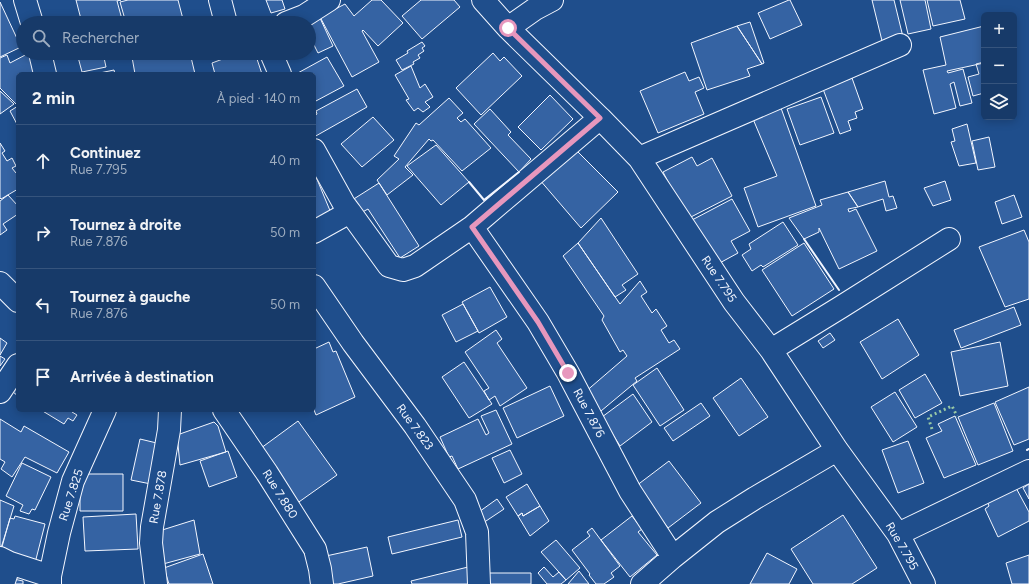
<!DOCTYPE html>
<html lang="fr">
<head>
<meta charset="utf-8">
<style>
	body { margin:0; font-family:Figtree,sans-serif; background:#20416f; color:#f1f3f6 }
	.controls { position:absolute; right:12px; top:12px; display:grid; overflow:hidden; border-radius:6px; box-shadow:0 2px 10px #0003 }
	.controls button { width:36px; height:36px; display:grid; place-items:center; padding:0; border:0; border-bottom:1px solid #36547d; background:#173a69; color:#f1f3f6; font:20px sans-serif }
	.stop { position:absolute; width:12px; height:12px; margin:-9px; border:3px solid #e797bd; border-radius:50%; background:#fff }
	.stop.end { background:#e797bd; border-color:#fff; box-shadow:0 1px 4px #0008 }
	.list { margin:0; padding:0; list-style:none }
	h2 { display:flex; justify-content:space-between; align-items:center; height:52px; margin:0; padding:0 16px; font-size:17px }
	h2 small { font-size:13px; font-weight:400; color:#9eadc0 }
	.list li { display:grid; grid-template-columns:26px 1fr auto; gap:12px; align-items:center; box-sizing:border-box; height:72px; padding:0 16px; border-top:1px solid #36547d }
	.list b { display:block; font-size:15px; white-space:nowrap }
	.list p { margin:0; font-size:13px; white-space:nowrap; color:#9eadc0 }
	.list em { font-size:13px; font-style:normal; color:#9eadc0 }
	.icon { flex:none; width:22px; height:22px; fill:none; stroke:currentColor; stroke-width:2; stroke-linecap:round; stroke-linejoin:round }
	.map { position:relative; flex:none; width:1029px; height:584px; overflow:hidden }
	.search { position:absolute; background:#173a69; box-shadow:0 2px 10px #0003; left:16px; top:16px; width:300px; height:44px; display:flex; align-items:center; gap:10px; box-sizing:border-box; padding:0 14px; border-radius:22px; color:#9eadc0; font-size:15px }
	.panel { position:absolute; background:#173a69; box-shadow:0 2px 10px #0003; left:16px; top:72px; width:300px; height:340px; border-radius:6px }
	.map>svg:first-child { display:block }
	.building { fill:#3563a3; stroke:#f2f6ff }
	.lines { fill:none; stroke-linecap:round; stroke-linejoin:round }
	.minor-casing { stroke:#f2f6ff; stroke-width:24 }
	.minor { stroke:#1f4e8c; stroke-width:22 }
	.hedge { stroke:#97c8a6; stroke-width:3; stroke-dasharray:2 3; stroke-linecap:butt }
	.wall { stroke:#f2f6ff; stroke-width:2 }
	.route { stroke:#e797bd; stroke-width:5 }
	.labels { text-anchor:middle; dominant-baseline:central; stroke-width:3; stroke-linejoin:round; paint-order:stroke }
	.street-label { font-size:12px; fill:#f2f6ff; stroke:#1f4e8c }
</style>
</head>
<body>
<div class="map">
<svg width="1029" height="584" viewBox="0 0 1029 584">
	<rect width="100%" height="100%" fill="#1f4e8c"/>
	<path class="building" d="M76,0H121L117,1L123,23H82Z
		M128,0H178L184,23H126L120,2Z
		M266,0H282L285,9L271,13Z
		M372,0H381L403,23L378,46L363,30L362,31L379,62L352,77L320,17L345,4L354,16Z
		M421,0H454L460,7L422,39L402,16Z
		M789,0H790L802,25L770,39L758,13Z
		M872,0H894L903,37L883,45Z
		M900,0H925L931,29L908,34Z
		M927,0H960L965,19L933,26Z
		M0,2L21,47L0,57Z
		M320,18L333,46L318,53L309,35V24Z
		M750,22L764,63L762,64L737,26Z
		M737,26L762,64L747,69L750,76L707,90L691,43Z
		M984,26V63L947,71L948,73L963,69L972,103L960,106L954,82L950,84L956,108L934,114L923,70L946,65L940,37Z
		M422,42L425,46L422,48L424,51L418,55L420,58L413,62L414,64L402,70L396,60L408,53L407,51Z
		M29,53L39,74H18V126L10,111L18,106L0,88V58L7,55L10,63Z
		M94,53H103L106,67L82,72L78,57Z
		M147,53H190L195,74H135L132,57Z
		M239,53H255L262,74H215L212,63Z
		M493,53L500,61L504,57L522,76L481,115L456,88Z
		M327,57L344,86L314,102V74H296Z
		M984,62V93L973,96L968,77L979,74L976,64Z
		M411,66L420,88L425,84L433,97L425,102L430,107L423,112L418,108L414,111L406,100L409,99L395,75Z
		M114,70L115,74H95Z
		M685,72L689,81L699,77L704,88L695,92L704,114L658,133L640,91Z
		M852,78L863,109L855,112L857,118L848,121L851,130L840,134L823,89Z
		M357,89L367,107L314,137V116L317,114L316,111Z
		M0,91L14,104L0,114Z
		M550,95L573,119L541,150L518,127Z
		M821,97L834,133L800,145L787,109Z
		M449,98L463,113L457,118L461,122L465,119L491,148L462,171L433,140L431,141L429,139L405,167L413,175L387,195L377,180L399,159L394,156L416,123L419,125Z
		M781,108L816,206L758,227L744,188L777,176L753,119Z
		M490,109L511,132L508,135L531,159L519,172L474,124Z
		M373,117L394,140L362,167L341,144Z
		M967,124L976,163L959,166L951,142L955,141L952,129Z
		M989,137L995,167L978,170L972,141Z
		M0,143L5,151L2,153L7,161L12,158L16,166L12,168L16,173L18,172V189L1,199L0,198Z
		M436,145L469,182L441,205L407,166Z
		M572,146L618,192L581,228L539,179Z
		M692,157L697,166L712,158L732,196L687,219L663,172Z
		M314,172L331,213L314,220Z
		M885,181L889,197L893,196L897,208L886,211L883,199L858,207L848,192Z
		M945,181L951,200L933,206L924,188Z
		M379,183L419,246L400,258L368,209L357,215L349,202Z
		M848,192L858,207L848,209L849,212L856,209L877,251L839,269L819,228V232L804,239L789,218L822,205L820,200Z
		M8,195L18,206V214L3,224L7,230L0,235V201Z
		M1014,195L1022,217L1002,224L995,202Z
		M732,199L750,231L731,241L738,253L716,265L692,220Z
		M601,218L638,274L622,285L626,290L615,297L578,243Z
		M783,222L798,245L763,267L761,265L752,271L742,255L751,249L749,244Z
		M1024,230L1029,242V299L1005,307L979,247Z
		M578,243L620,304L640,281L647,292L641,296L652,313L656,309L667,326L661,330L669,343L674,340L680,349L635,378L637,381L595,416L584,393L627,356L623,350L620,352L602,320L604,316L563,256Z
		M804,243L834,289L792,316L762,270Z
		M490,287L507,317L479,333L462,302Z
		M463,304L478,331L456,342L442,315Z
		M1014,307L1021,325L961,348L954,330Z
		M898,319L919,355L882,379L860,342Z
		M496,330L502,339L497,343L527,388L500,406L495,396L489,400L484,391L489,388L465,352Z
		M830,333L835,340L823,348L818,341Z
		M0,338L7,343L0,355Z
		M329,342L333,352L336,351L355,397L316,415L314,410V349Z
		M1000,342L1008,386L960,396L951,352Z
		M0,356L5,359L0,366Z
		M464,362L492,404L469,418L442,377Z
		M657,368L684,410L660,426L633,385Z
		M925,374L942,403L915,418L899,390Z
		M741,378L768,417L739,436L713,398Z
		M18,384V396L13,392Z
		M550,386L564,416L517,438L503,408Z
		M1029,387V439L1014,445L995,402Z
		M895,392L917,427L893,442L871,407Z
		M633,394L652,422L620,446L602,417Z
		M701,403L710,416L673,441L664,428Z
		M994,403L1013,451L978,465L958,417Z
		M41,410H72V412L77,415L73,421L68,418L64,424Z
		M496,410L512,444L458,469L452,456L449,457L440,437L478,419L486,435L489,433L481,416Z
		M955,416L976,465L944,478L926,438L942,431L938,424Z
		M0,419L21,432L24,426L69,452L57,473L25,457L12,477L1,469L5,462L0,459Z
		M298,421L337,475L296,504L257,451Z
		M214,422L218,426L226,452L180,465L177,435Z
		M140,439L165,445L156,485L131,480Z
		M908,441L924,483L898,493L882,450Z
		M510,450L522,474L504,483L492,458Z
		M228,451L237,477L209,487L200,461Z
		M669,461L701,503L668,528L636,486Z
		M22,463L51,477L35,510L32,509L29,514L20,511L23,505L6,496Z
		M80,474H123V511H80Z
		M527,484L540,506L523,516L522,513L518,516L506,497Z
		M1029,484V499L1023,488Z
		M1015,486L1029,512V521L998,537L985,509L989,506L987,501Z
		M497,499L504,509L483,523L476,514Z
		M0,500L14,506L1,548H0Z
		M540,506L549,521L530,536L518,516L522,513L523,516Z
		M136,514L138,549L85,551L83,517Z
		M843,515L877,568L852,584H813L791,549Z
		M15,516L45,524L35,563L0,554L10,518L14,519Z
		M632,516L642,529L638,532L657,555L630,577L601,540Z
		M194,520L200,554L163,564L159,531Z
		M458,520L462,537L392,554L388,537Z
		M592,528L620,566L611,573L614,577L604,584H596L589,575L590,574L572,550L590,536L587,532Z
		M556,540L580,568L566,580L541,552Z
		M367,547L373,576L338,584H332L326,556Z
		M767,553L797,569L789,584H750Z
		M203,554L213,584H169L164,568Z
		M1029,555V584H1012L1006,563Z
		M468,567L471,584H412L411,581Z
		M544,567L553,577L559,572L566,580L561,584H547L538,573Z
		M579,571L589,584H568Z
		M484,573H531V584H484Z
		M9,578L23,581V584H8Z"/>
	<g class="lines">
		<defs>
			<path id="minor" d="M25,0L32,23
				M220,0L226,23
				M483,0L508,28L600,118L639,158L734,302L771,350L837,450L898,534L924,584
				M286,23L304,16L329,0
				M508,28L535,9L552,0
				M40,53L45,74
				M271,53L280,74
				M600,118L513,192L472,227L538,322L568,373L630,491L673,557L717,522L755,498L837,450
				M314,150L344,204L350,212L314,232
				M639,158L900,45
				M350,212L389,266L403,270L415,266L472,227
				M0,283L18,301
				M314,286L353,343L415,426L465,500L477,532L479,584
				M771,350L841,307L949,239
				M0,392L18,365
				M224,410L267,473L315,549L320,569L322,584
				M898,534L1029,471
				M0,558L10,563L50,576
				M3,584L10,563
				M50,584V576L59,533L73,481L105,410
				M156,584L151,543L152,527L169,430L170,410
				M642,584L673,557"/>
		</defs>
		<use href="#minor" class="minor-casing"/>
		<use href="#minor" class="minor"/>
		<path class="hedge" d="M932,429L928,417L952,406L957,416"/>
		<path class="wall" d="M469,182L484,200L519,172
			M804,239L839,290
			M1027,450L1029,449"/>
	</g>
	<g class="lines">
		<path class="route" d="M508,28L600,118L472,227L538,322L568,373"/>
	</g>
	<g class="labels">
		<g class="street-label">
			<text transform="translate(719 279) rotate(56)">Rue 7.795</text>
			<text transform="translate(589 413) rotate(62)">Rue 7.876</text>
			<text transform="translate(415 427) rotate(54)">Rue 7.823</text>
			<text transform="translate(280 494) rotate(58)">Rue 7.880</text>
			<text transform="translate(71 495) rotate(-72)">Rue 7.825</text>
			<text transform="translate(158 497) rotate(-80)">Rue 7.878</text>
			<text transform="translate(902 546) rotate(60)">Rue 7.795</text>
		</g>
	</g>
</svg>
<div class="controls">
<button>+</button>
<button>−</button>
<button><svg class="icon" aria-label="layers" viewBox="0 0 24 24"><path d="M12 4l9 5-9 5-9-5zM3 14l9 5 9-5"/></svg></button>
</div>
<div class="stop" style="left:508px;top:28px"></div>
<div class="stop end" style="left:568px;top:373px"></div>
<div class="search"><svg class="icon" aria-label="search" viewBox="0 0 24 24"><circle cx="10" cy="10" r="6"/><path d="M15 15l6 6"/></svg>Rechercher</div>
<section class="panel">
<h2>2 min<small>À pied · 140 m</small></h2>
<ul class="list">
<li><svg class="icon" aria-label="ahead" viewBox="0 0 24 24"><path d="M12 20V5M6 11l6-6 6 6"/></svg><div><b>Continuez</b><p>Rue 7.795</p></div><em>40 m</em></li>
<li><svg class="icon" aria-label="right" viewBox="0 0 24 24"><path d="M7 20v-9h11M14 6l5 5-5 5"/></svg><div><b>Tournez à droite</b><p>Rue 7.876</p></div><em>50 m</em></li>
<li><svg class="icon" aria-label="left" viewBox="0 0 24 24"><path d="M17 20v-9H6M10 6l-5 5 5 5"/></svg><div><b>Tournez à gauche</b><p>Rue 7.876</p></div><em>50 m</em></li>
<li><svg class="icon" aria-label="arrive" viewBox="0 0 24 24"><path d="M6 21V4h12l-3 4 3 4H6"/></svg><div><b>Arrivée à destination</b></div></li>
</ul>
</section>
</div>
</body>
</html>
